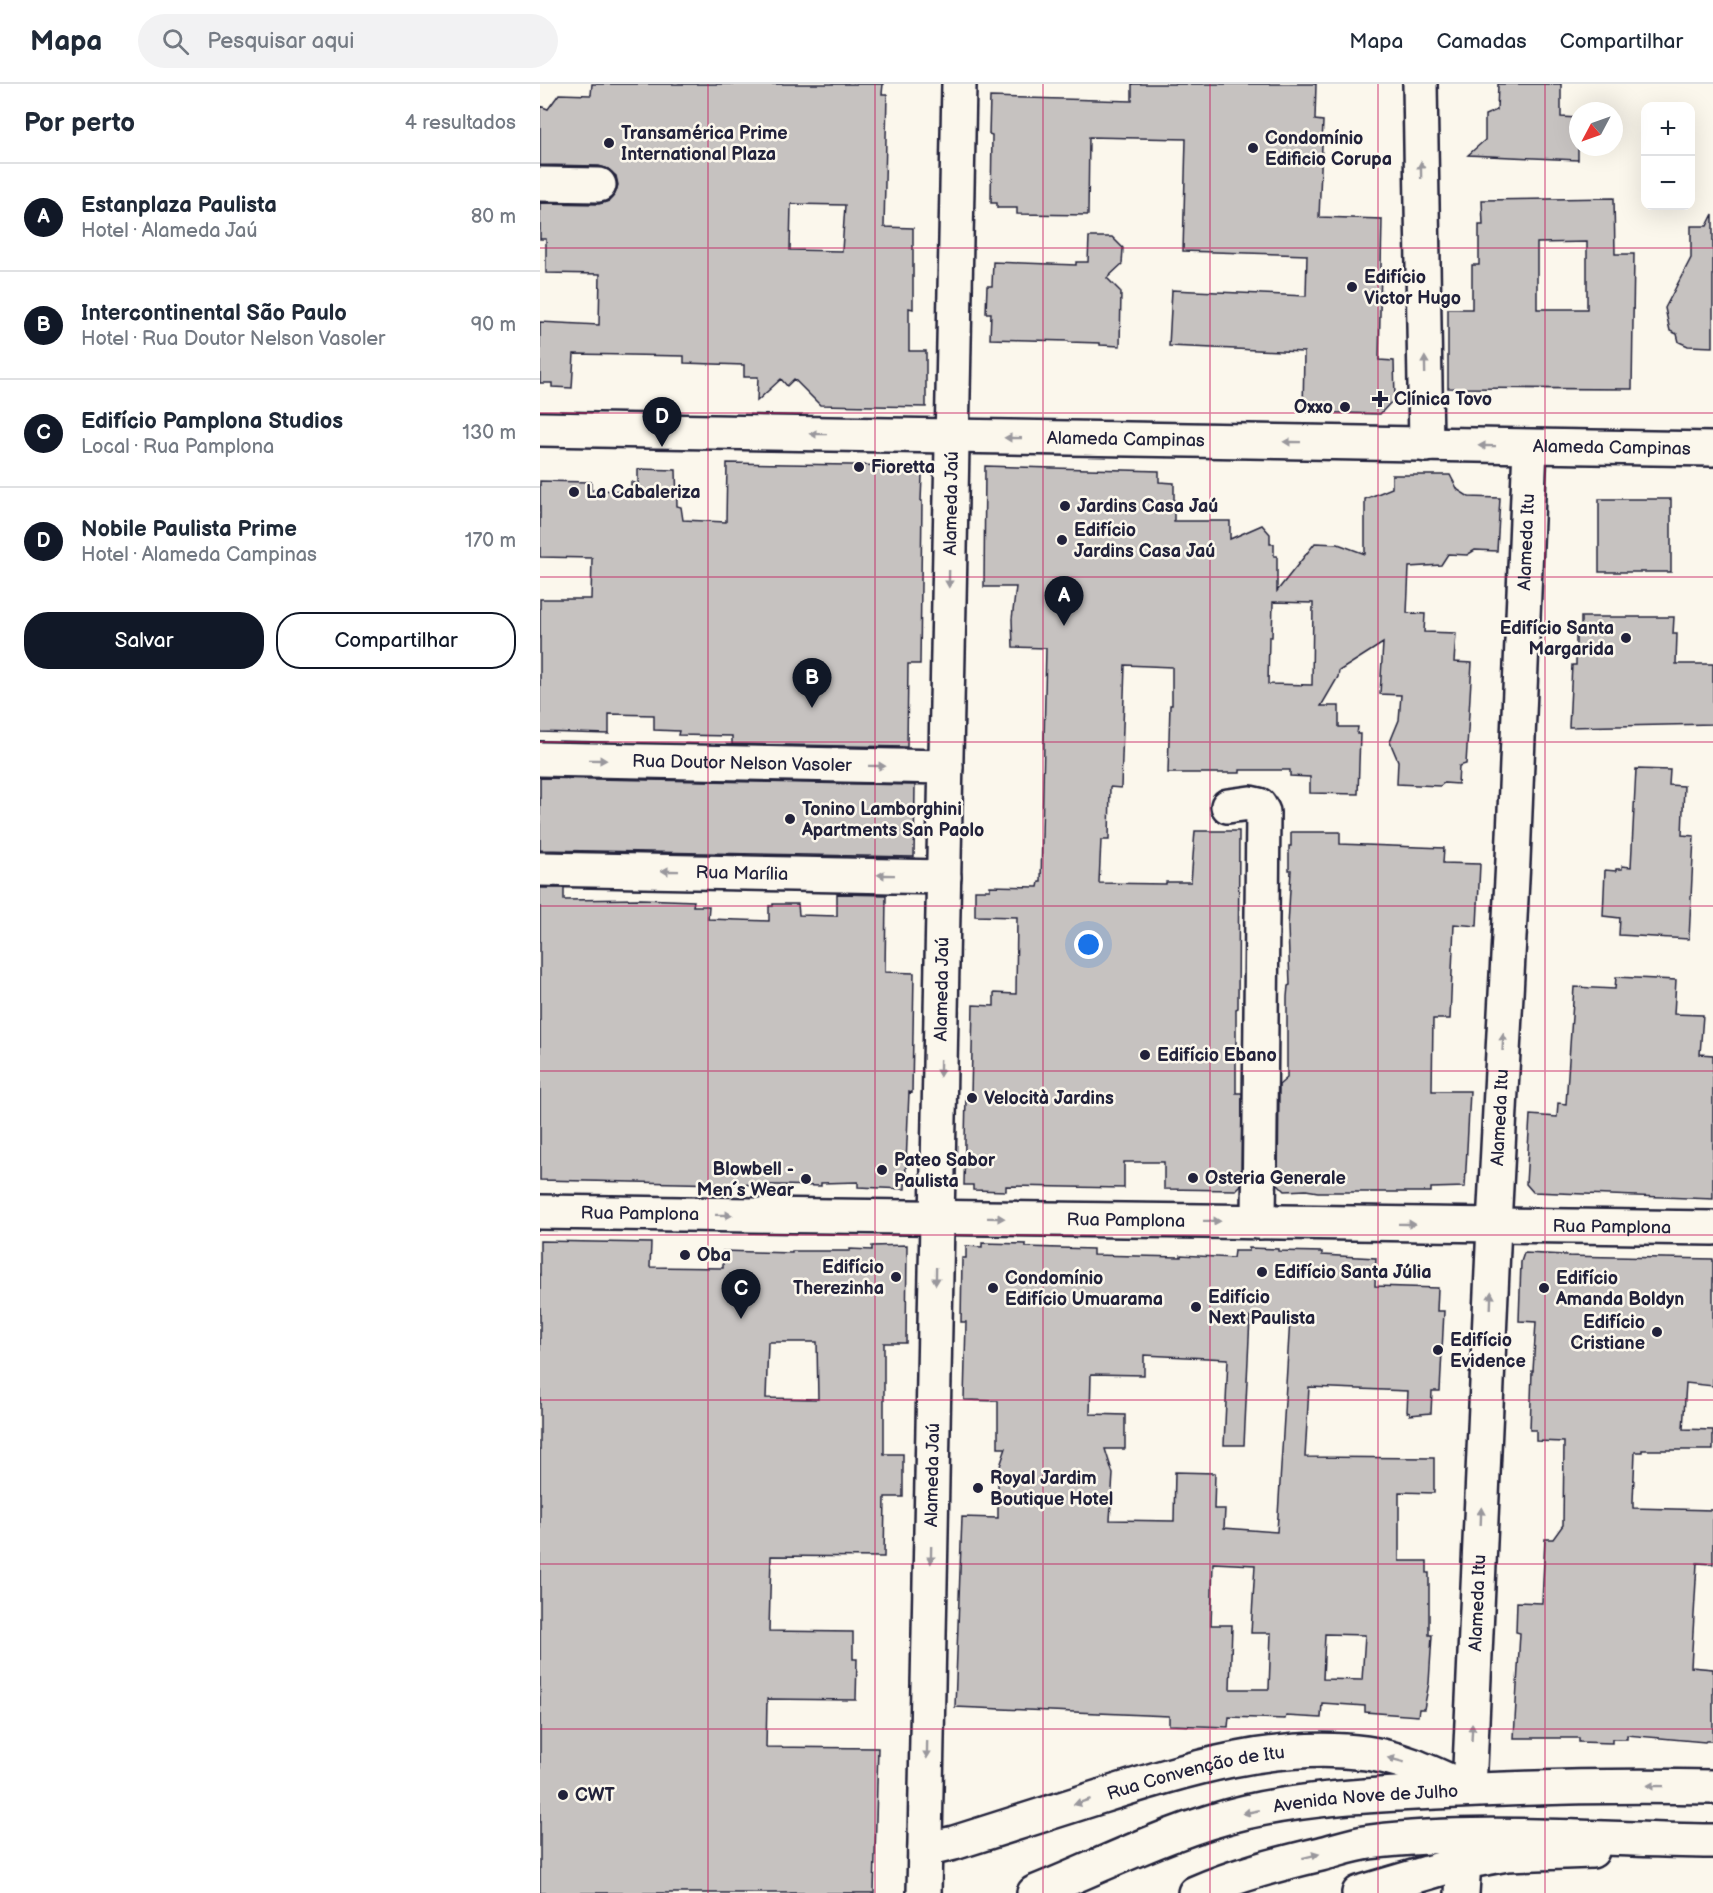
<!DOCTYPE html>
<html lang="pt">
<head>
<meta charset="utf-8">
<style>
	body { margin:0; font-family:"Balsamiq Sans",sans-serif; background:#f2f2f3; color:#1f2937 }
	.controls { position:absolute; right:18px; top:18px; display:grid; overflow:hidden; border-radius:12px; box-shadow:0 6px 24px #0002 }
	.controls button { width:54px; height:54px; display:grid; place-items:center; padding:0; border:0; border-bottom:2px solid #e0e1e3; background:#fff; color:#1f2937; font:30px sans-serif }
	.compass { position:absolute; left:1029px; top:18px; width:54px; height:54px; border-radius:50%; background:#fff; box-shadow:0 6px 24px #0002; rotate:229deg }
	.you { position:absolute; left:549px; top:861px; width:21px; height:21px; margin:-15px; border:4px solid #fff; border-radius:50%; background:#1a73e8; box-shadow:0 0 0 9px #1a73e833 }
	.badge { display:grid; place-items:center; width:39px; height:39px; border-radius:50%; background:#111827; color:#fff; font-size:20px; font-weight:700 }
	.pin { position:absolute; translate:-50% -50px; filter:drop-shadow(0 2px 3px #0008) }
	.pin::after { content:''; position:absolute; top:32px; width:21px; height:18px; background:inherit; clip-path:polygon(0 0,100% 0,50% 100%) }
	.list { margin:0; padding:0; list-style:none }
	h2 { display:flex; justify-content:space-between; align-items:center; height:78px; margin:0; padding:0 24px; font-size:26px }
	h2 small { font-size:20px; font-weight:400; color:#747a83 }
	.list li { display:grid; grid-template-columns:39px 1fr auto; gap:18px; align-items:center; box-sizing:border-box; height:108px; padding:0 24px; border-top:2px solid #e0e1e3 }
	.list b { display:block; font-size:22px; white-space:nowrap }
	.list p { margin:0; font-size:20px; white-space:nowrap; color:#747a83 }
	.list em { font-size:20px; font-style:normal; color:#747a83 }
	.actions { display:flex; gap:12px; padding:18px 24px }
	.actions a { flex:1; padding:14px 0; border:2px solid #111827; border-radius:24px; text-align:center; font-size:21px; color:#111827 }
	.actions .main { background:#111827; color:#fff }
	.icon { flex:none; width:33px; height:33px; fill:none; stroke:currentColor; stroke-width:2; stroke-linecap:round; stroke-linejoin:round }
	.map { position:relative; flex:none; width:1173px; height:1809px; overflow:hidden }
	header { display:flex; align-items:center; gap:36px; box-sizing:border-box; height:84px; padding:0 30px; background:#fff; border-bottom:2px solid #e0e1e3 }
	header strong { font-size:28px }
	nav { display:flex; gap:33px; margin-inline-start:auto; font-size:21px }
	.search { width:420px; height:54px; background:#f2f2f3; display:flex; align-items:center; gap:15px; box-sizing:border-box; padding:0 21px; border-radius:33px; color:#747a83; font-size:22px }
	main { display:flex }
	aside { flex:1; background:#fff }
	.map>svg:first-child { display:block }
	.building { fill:#c6c2c0; stroke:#22223b; stroke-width:1.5; fill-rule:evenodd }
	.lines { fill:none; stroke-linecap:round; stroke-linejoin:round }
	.minor-casing { stroke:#22223b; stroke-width:38 }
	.major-casing { stroke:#22223b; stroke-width:38 }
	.minor { stroke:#fbf7ec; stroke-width:33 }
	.major { stroke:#fbf7ec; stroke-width:33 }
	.oneway { fill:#99979c }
	.grid { fill:none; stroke:#c2185b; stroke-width:1.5; stroke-opacity:0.55 }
	.poi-dot { fill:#22223b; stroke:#fbf7ec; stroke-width:2 }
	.labels { text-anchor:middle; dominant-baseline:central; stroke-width:5; stroke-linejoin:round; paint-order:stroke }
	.poi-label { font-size:18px; font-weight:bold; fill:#22223b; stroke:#fbf7ec; text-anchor:start }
	.street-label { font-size:18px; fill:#22223b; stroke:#fbf7ec }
</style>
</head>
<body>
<header>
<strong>Mapa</strong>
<div class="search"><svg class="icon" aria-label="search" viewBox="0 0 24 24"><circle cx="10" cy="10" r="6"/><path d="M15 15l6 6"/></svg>Pesquisar aqui</div>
<nav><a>Mapa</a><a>Camadas</a><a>Compartilhar</a></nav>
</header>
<main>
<aside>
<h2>Por perto<small>4 resultados</small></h2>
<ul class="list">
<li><span class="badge">A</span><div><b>Estanplaza Paulista</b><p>Hotel · Alameda Jaú</p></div><em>80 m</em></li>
<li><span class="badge">B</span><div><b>Intercontinental São Paulo</b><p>Hotel · Rua Doutor Nelson Vasoler</p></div><em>90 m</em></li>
<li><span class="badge">C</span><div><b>Edifício Pamplona Studios</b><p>Local · Rua Pamplona</p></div><em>130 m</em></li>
<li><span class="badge">D</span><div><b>Nobile Paulista Prime</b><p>Hotel · Alameda Campinas</p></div><em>170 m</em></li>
</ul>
<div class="actions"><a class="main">Salvar</a><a>Compartilhar</a></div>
</aside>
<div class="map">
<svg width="1173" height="1809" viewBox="0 0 1173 1809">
	<rect width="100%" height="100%" fill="#fbf7ec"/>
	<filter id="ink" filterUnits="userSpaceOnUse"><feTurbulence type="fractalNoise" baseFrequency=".0167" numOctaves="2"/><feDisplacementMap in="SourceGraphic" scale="12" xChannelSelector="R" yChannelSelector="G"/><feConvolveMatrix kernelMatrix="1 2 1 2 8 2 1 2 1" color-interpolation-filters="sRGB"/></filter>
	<g filter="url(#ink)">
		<path class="building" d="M52,0H343L342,10H347L344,143L373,144V225L369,224V267H386V323L280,321L254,295L247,302L241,295L217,317L218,293H204V281L144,279V272L34,270L32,304L12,303V299H0V238L59,241L60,190L6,189V155H0V119L59,120L69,117L75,110L78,101L76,92L68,85L59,82L0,81V22L8,25L19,10L51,11ZM251,120L305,121L302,167L250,166Z
			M592,0H776L775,36L783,37L779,133L842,135L839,276L854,277L855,314L840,330L763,328L764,268L629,262L632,206L766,212L767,171L643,167L646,55L549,53L548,131L477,130V124H457V119H451L452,51L449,50L450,13L592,17Z
			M958,0H1021V33L1038,34V76L928,71L945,56V31L957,26Z
			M1074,114L1075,170H1094L1092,305L908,304V225H932V181H939V141H943L942,116ZM1047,158V225H997V159Z
			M1173,130V263L1148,262L1139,258L1137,250L1130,247L1125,224L1151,174V142H1167Z
			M549,153H572L583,164L582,180L567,194L581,208L580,262L560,261V259L529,258L528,257L450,255L451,229H446L447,202H452L453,178L536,181V178H548Z
			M187,379L373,382L382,392L381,417H382L380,580H368L367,663L192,660V652L138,651L139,647L114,646V631L69,630V650L0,648V515H51L52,474L0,473V397L51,398V406L91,407V398L98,400V385L136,386L137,422L141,423L143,436L186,438Z
			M445,382L619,387V398L634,399V437H690V455L722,441L730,450V460H734V472H737V507L775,459L798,460L825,470V415L852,404V391H910L918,406L929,413L960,414L957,467L935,466L927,471L908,470L901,481L869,483L867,529L885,530L884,548L916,549L914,578L932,579L926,680L919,682L918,700L904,699L900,702L857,700L858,677L850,658L859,636L861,611L840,610L843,559L799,587L798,593L781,622H799V643H818L817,650H820L818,710L770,709V693L750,692V686H700V689H628L630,621H632V583L585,581L581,704L570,703L569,756H561L559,799L626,800V798H651L655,747H699L698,924L696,925V1009H702L701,1101L696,1106L624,1105V1078H584V1104L466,1102V1107L433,1106V1101H424L426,1012H431L433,921L454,922V909L476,910L477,833L435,832V806H450V802L498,803L499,798H501L506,564L473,563L472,535L476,503H444ZM733,518L773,519L772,601L728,600L729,553H732Z
			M1059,415H1131V488H1059Z
			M1041,533H1134L1133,550H1137L1136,580H1173V640L1029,643L1032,581H1036V546L1041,545Z
			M1096,685L1130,686L1129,701L1144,702L1142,751L1154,752L1149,855L1079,851L1080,834L1063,832L1065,786L1076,787V785H1082V782L1091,783Z
			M0,694L375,701L374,773L0,766Z
			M751,748H800V760L904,764L903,779L940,780L937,842L914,840L910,935H893L892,1007H930L925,1103L891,1104V1108H778L766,1106L745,1107L738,1100L739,1001L747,994V913L748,902L750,901L748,843L751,786H749V762H751Z
			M0,804H24V816L101,815L154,817L153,822H169L168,835L229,837V822H233V820H258L259,831L297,832V810L346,811L345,888L374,889L372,1009L369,1008L365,1105L318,1103V1098L281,1099V1102L0,1096Z
			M1076,893L1136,896L1134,930L1163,931L1160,970L1173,971V1115L993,1108L986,1100L990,1031L1017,1033L1018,1019L1026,1020L1034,903L1075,905Z
			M0,1157L111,1159L110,1183L183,1184V1167L252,1169V1167H310V1165L332,1166V1162L367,1161L366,1259H344V1370H363V1413H345L344,1473L231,1472L229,1547L313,1548V1575H317L316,1616L227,1615L226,1663L338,1664L334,1809H0ZM228,1258H277L278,1315L226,1314Z
			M442,1159L486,1160V1163L553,1165V1171L641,1173V1171L693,1174L694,1167H709V1164L738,1165V1167L782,1168V1171L836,1174L835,1202L898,1204L897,1227H904L900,1307H892L891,1329L870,1331V1329L867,1328L868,1307L769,1303L765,1373L894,1374V1409L859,1408V1477H887V1489H889V1551H892L889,1599L884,1625H879L878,1632L825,1628V1622L782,1619L781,1634L746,1632L745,1635L689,1633L688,1643L629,1641V1632L415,1623L422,1433L458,1434V1388L466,1364H458V1317L424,1316L426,1238H421L422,1174H426V1162L442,1163ZM710,1233L750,1235L737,1448L684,1444L685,1425H674L675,1389L635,1388L634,1437L570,1436L573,1390L565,1365H585V1331L550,1330L551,1290L604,1291V1271L688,1275L684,1361H704ZM673,1479L715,1481L711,1549H731L729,1605H690L692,1541H671ZM785,1550L825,1551L822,1596L783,1595Z
			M984,1169L1025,1171V1172L1173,1175V1302L1146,1299L1143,1345L1173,1346V1366H1102V1368H1095L1093,1417V1424L1173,1426V1480L1157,1479L1151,1583L1173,1585V1657H1166L1165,1658L1087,1651V1655H1072V1659L1039,1658V1654H974L980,1549L976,1548L977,1518L1002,1519L1005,1455H1013L1023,1441L1024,1358L996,1357V1346H990L992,1287H993L996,1238L979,1237L981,1178Z"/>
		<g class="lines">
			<defs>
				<g id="minor">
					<path d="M880,0L886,361"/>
					<path d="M0,100L59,101"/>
					<path id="s1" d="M0,345L1173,365"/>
					<path id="s2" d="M0,675L406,683"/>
					<path d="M688,722L710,719L719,721L723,728L719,1138"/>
					<path id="s3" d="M0,785L404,793"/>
					<path id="s4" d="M0,1128L1173,1144"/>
					<path id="s5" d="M385,1766L414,1759C463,1743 513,1728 562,1712C647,1685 737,1657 826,1669C863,1674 896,1691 929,1706L954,1141L973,776L990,363"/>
					<path id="s6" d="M384,1809L419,0"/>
					<path d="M819,1809L924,1778L967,1770L1052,1767"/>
					<path d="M922,1809L924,1778"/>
				</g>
				<g id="major">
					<path id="s7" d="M494,1809C564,1781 632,1745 706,1728C768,1714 832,1711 896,1708C988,1703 1081,1701 1173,1703"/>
					<path d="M655,1809C696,1791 738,1780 781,1770C797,1766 814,1760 830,1758C944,1744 1059,1756 1173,1757"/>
				</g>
			</defs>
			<use href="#minor" class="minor-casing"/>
			<use href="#major" class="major-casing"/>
			<use href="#minor" class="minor"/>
			<use href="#major" class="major"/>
		</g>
		<defs><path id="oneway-solid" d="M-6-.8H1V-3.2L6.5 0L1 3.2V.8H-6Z" transform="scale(1.5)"/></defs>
		<g class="oneway">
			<use href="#oneway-solid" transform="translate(881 86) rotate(-91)"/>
			<use href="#oneway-solid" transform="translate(885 281) rotate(-91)"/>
			<use href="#oneway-solid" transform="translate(278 350) rotate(-179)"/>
			<use href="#oneway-solid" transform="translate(473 354) rotate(-179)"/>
			<use href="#oneway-solid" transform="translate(752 358) rotate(-179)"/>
			<use href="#oneway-solid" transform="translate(947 362) rotate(-179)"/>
			<use href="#oneway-solid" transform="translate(409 495) rotate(91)"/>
			<use href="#oneway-solid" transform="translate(58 676) rotate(1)"/>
			<use href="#oneway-solid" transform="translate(337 682) rotate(1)"/>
			<use href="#oneway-solid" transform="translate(130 787) rotate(-179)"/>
			<use href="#oneway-solid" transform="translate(346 791) rotate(-179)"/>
			<use href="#oneway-solid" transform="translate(963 958) rotate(-87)"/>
			<use href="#oneway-solid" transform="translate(400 984) rotate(91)"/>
			<use href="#oneway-solid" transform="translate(184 1131) rotate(1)"/>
			<use href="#oneway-solid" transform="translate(456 1134) rotate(1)"/>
			<use href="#oneway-solid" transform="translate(672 1137) rotate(1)"/>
			<use href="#oneway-solid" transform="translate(867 1140) rotate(1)"/>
			<use href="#oneway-solid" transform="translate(396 1192) rotate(91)"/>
			<use href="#oneway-solid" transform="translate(951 1216) rotate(-88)"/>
			<use href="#oneway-solid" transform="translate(941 1432) rotate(-88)"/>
			<use href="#oneway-solid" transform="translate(391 1471) rotate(91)"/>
			<use href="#oneway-solid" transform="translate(932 1648) rotate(-87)"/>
			<use href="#oneway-solid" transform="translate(387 1666) rotate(91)"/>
			<use href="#oneway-solid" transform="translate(856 1676) rotate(-165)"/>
			<use href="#oneway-solid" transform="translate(1115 1702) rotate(-179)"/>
			<use href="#oneway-solid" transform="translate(542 1718) rotate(162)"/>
			<use href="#oneway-solid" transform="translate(711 1728) rotate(169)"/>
			<use href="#oneway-solid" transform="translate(771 1772) rotate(-14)"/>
		</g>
	</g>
	<path class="grid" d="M168,0V1809M335,0V1809M503,0V1809M670,0V1809M838,0V1809M1005,0V1809M0,164H1173M0,329H1173M0,493H1173M0,658H1173M0,822H1173M0,987H1173M0,1151H1173M0,1316H1173M0,1480H1173M0,1645H1173"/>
	<g class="poi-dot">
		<circle cx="69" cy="59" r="6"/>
		<circle cx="713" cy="64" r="6"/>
		<circle cx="812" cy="203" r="6"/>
		<path d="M837 306h6v6h6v6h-6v6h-6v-6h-6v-6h6z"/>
		<circle cx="805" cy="323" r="6"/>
		<circle cx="319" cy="383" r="6"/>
		<circle cx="34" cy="408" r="6"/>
		<circle cx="525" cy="422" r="6"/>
		<circle cx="522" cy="456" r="6"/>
		<circle cx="1086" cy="554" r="6"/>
		<circle cx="250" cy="735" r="6"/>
		<circle cx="605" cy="971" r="6"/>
		<circle cx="432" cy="1014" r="6"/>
		<circle cx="342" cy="1086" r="6"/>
		<circle cx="653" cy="1094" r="6"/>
		<circle cx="266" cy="1095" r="6"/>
		<circle cx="145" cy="1171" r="6"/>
		<circle cx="722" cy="1188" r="6"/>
		<circle cx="356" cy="1193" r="6"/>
		<circle cx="453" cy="1204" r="6"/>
		<circle cx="1004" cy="1204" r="6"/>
		<circle cx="656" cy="1223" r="6"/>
		<circle cx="1117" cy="1248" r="6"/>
		<circle cx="898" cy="1266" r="6"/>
		<circle cx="438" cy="1404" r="6"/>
		<circle cx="23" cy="1711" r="6"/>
	</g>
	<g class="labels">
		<g class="poi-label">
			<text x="81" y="49">Transamérica Prime<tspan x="81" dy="21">International Plaza</tspan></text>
			<text x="725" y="54">Condomínio<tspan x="725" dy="21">Edificio Corupa</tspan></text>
			<text x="824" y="193">Edifício<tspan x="824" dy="21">Victor Hugo</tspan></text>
			<text x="854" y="315">Clínica Tovo</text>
			<text x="793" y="323" text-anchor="end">Oxxo</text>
			<text x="331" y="383">Fioretta</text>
			<text x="46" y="408">La Cabaleriza</text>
			<text x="537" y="422">Jardins Casa Jaú</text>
			<text x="534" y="446">Edifício<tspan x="534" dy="21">Jardins Casa Jaú</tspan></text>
			<text x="1074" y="544" text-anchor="end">Edifício Santa<tspan x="1074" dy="21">Margarida</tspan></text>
			<text x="262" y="725">Tonino Lamborghini<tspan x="262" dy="21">Apartments San Paolo</tspan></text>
			<text x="617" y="971">Edifício Ebano</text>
			<text x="444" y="1014">Velocità Jardins</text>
			<text x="354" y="1076">Pateo Sabor<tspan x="354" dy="21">Paulista</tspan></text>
			<text x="254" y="1085" text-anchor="end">Blowbell -<tspan x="254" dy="21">Men´s Wear</tspan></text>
			<text x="665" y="1094">Osteria Generale</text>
			<text x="157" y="1171">Oba</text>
			<text x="344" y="1183" text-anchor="end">Edifício<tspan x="344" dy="21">Therezinha</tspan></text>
			<text x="734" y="1188">Edifício Santa Júlia</text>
			<text x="465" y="1194">Condomínio<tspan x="465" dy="21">Edifício Umuarama</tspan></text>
			<text x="1016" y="1194">Edifício<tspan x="1016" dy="21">Amanda Boldyn</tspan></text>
			<text x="668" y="1213">Edifício<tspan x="668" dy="21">Next Paulista</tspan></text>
			<text x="1105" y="1238" text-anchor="end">Edifício<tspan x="1105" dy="21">Cristiane</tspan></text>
			<text x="910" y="1256">Edifício<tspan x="910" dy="21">Evidence</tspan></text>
			<text x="450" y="1394">Royal Jardim<tspan x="450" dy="21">Boutique Hotel</tspan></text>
			<text x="35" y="1711">CWT</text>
		</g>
		<g class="street-label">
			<text stroke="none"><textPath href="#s1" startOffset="586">Alameda Campinas</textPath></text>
			<text stroke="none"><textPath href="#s1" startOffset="1072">Alameda Campinas</textPath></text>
			<text stroke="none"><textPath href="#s6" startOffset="1390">Alameda Jaú</textPath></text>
			<text stroke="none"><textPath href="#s5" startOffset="1814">Alameda Itu</textPath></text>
			<text stroke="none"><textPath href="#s2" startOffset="202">Rua Doutor Nelson Vasoler</textPath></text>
			<text stroke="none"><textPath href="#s3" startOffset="202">Rua Marília</textPath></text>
			<text stroke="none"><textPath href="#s6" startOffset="904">Alameda Jaú</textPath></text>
			<text stroke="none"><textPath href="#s5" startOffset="1238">Alameda Itu</textPath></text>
			<text stroke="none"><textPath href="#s4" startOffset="100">Rua Pamplona</textPath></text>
			<text stroke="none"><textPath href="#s4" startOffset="586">Rua Pamplona</textPath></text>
			<text stroke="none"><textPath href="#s4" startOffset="1072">Rua Pamplona</textPath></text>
			<text stroke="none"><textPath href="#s6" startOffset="418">Alameda Jaú</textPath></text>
			<text stroke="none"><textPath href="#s5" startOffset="752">Alameda Itu</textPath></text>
			<text stroke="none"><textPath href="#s5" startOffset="282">Rua Convenção de Itu</textPath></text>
			<text stroke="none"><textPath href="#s7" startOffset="348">Avenida Nove de Julho</textPath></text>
		</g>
	</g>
</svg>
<div class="controls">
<button>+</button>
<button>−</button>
</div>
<svg class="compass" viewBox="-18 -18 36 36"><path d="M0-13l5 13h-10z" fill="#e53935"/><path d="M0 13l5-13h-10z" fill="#747a83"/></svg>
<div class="you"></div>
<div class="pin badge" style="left:524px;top:542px">A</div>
<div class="pin badge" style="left:272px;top:624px">B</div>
<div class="pin badge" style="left:201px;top:1235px">C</div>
<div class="pin badge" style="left:122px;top:363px">D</div>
</div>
</main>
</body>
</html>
